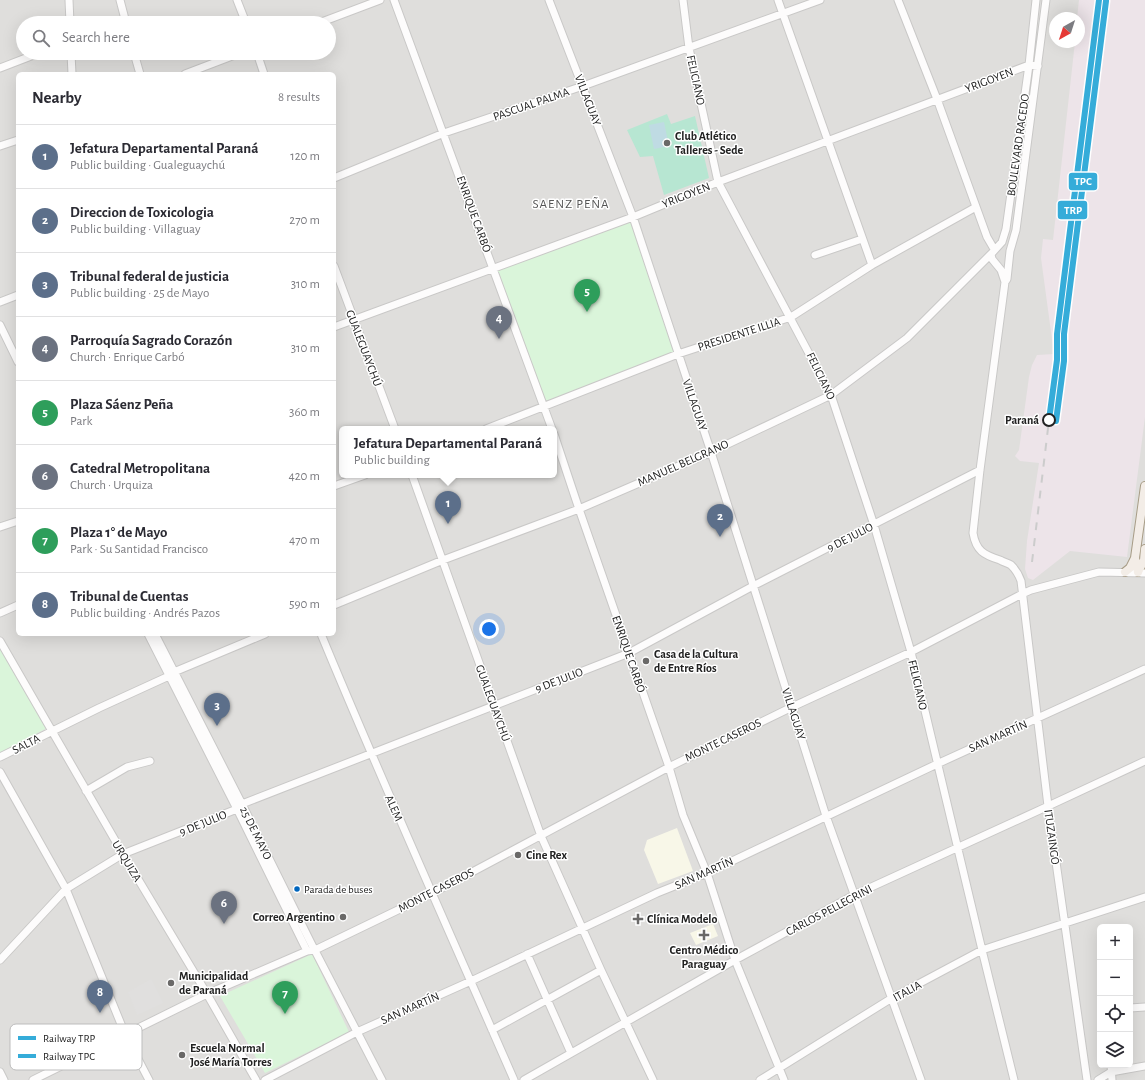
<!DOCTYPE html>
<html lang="en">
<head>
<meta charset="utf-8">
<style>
	body { margin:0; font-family:"Alegreya Sans",sans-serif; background:#f7f7f7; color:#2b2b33 }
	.controls { position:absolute; right:12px; bottom:12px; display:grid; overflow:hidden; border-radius:6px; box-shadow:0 4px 16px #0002 }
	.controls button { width:36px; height:36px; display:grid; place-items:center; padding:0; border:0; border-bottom:1px solid #e1e1e2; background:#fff; color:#2b2b33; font:20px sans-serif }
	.compass { position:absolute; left:1049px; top:12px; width:36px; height:36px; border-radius:50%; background:#fff; box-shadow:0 4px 16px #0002; rotate:219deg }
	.you { position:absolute; left:489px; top:629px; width:14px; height:14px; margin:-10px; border:3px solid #fff; border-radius:50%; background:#1a73e8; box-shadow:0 0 0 6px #1a73e833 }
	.badge { display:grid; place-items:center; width:26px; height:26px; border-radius:50%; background:#b45309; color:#fff; font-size:13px; font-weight:700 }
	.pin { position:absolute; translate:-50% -33px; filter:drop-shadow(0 1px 2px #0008) }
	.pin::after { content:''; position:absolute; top:21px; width:14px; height:12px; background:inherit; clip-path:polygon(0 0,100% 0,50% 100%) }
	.popup { position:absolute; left:339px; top:426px; width:218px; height:52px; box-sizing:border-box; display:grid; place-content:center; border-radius:6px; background:#fff; filter:drop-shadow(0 1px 3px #0005); font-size:13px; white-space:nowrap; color:#7c7c81 }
	.popup b { font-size:15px; color:#2b2b33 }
	.popup::after { content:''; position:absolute; left:50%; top:100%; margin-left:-8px; border:8px solid transparent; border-top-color:#fff }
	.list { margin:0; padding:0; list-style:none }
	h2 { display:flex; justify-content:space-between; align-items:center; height:52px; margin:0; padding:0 16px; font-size:17px }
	h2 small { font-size:13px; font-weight:400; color:#7c7c81 }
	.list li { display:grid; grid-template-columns:26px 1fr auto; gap:12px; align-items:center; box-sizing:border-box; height:64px; padding:0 16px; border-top:1px solid #e1e1e2 }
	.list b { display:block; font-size:15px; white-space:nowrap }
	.list p { margin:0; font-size:13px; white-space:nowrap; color:#7c7c81 }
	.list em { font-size:13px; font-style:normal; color:#7c7c81 }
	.icon { flex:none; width:22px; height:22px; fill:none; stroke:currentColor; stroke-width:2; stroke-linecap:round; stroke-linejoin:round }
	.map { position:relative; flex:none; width:1145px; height:1080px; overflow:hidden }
	.search { position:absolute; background:#fff; box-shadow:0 4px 16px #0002; left:16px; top:16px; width:320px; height:44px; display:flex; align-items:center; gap:10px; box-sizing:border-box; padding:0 14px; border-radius:22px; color:#7c7c81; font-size:15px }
	.panel { position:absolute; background:#fff; box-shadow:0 4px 16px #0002; left:16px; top:72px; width:320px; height:564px; border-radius:6px }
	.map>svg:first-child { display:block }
	.residential { fill:#dfdedc; fill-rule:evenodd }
	.industrial { fill:#ede4e9 }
	.education { fill:#f8f7e8 }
	.park { fill:#daf5da }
	.pitch { fill:#b7e6d2 }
	.parking { fill:#e0dfde }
	.water { fill:#bfdbe3 }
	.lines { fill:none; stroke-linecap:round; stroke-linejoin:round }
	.minor-casing { stroke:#c9c8c7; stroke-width:9 }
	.major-casing { stroke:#a79c86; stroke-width:10 }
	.minor { stroke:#fdfcfc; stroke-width:7 }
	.major { stroke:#f3ede7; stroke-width:8 }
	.rail { stroke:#ccc; stroke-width:2; stroke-dasharray:8 8; stroke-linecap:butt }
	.rail-1-casing { stroke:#fff; stroke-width:9 }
	.rail-2-casing { stroke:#fff; stroke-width:9 }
	.rail-1 { stroke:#35acd9; stroke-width:6 }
	.rail-2 { stroke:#35acd9; stroke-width:6 }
	.poi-dot { fill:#6a6968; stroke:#fff; stroke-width:1.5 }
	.stop-dot { fill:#fff; stroke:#222; stroke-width:2 }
	.bus-dot { fill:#0065bd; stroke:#fff; stroke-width:1.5 }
	.labels { text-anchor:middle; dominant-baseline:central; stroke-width:3; stroke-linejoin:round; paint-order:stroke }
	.bus-label { font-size:11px; fill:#222; stroke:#fff; text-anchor:start }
	.street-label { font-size:12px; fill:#222; stroke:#fff }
	.poi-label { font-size:12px; font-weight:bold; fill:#222; stroke:#fff; text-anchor:start }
	.stop-label { font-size:12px; font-weight:bold; fill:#222; stroke:#fff; text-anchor:end }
	.neighbourhood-label { font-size:13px; letter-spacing:1px; fill:#555; stroke:#fff }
	.key { fill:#fff; stroke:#bdbdbd; stroke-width:1 }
	.key-label { font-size:11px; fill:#222 }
	.line-badge { stroke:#fff; stroke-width:1.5 }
	.badge-label { font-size:11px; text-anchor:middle; font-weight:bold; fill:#fff }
</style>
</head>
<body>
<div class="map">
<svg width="1145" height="1080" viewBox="0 0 1145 1080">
	<rect width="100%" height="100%" fill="#f0eeeb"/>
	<path class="residential" d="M0,0H1145V1080H0ZM1055,18H1079V42H1055ZM23,23H329V53H23ZM18,74H334V634H18ZM342,429H554V475H342ZM1100,927H1130V1065H1100Z"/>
	<path class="industrial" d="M1079,0H1145V417L1127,557L1070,551L1033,580L1028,578L1025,569L1027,541L1039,463L1020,461L1015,456L1019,450L1029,377L1032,365L1037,355L1054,354L1041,258L1043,239L1053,240L1075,42H1079V18H1077Z"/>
	<path class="education" d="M677,828L693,871L658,884L644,850L647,840Z
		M713,924L718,936L696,945L690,933Z"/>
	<path class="park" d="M632,220L676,354L542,404L497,270Z
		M0,649L47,728L0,753Z
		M312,954L349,1032L265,1073L220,996Z"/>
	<path class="pitch" d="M667,114L671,124L695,116L709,178L664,195L653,156L640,157L627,130Z"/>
	<path class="parking" d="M151,979L163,1003L137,1015L128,992Z"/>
	<path class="water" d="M664,122L669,146L654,149L649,125Z"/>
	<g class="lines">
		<defs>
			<path id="minor" d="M69,0L70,23
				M120,0L126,23
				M237,0L246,23
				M394,0L552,429
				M549,0L633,217L711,452L826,816L921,1080
				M683,0L689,48L718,182L831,395L874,525L911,652L982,950L1014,1080
				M778,0L872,265
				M898,0L937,99L987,237L994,249
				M1046,0L1016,230L1010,251L1007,279L1005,282L980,470L973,533C976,551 984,555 1000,560C1003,562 1008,563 1011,565C1016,570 1019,575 1021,581L1048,806L1087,1080
				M319,23L380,0
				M71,53L72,74
				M134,53L140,74
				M257,53L264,74
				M0,68L39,53
				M185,74L240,53
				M0,146L18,140
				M334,178L444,133L583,86L820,0
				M815,255L862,239
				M334,266L395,429
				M1005,282L1001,270L992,259L991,254L1002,242L1006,229L1029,65L1036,0
				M0,302L18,295
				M0,325L18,362
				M334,327L633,217L718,182L1029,65L1038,66
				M486,429L678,354L791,317L872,265L976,207
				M554,434L579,509L669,767L683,815L707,873L735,960L784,1080
				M412,475L541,836L601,970L653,1080
				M334,486L365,475
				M0,527L18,521
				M334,605L443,560L579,509L711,452L831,395L907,338L991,254
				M0,613L18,605
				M148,634L237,809L307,951
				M155,634L242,804L311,943L382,1080
				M321,634C383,784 449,931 514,1080
				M0,641L123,854L207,994L256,1080
				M0,757L99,708L169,676L174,672L265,634
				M0,772L66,889L125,1034L149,1080
				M86,791L127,767L150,761
				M527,954L571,1053
				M0,960L66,889L123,854L237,809L242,804L629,653L753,586L980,470
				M1130,1008L1145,1007
				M492,1030L601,970
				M1111,1065L1112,1080
				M0,1072L4,1080
				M33,1080L207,994L307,951L315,950L431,894L669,767L792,707L911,652L1022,594L1031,590L1099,572L1145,573
				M265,1080L357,1032L471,981L657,893L707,873L937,764L1145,669
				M524,1080L735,960L854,895L1044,808L1145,761
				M760,1080L892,998L982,950L1145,897
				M1098,1080L1111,1072L1145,1066"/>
			<path id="major" d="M1125,572L1130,568L1135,558
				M1138,572L1135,558L1145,486
				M1138,572L1144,560L1145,549"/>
		</defs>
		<use href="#minor" class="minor-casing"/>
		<use href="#major" class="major-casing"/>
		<use href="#minor" class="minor"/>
		<use href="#major" class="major"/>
		<path class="rail" d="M1032,562L1049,420"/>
		<defs>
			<path id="rail-1" d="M1049,420L1057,360V334L1099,0"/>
			<path id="rail-2" d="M1056,421L1064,361V334L1106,1"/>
		</defs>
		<use href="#rail-1" class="rail-1-casing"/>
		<use href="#rail-2" class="rail-2-casing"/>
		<use href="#rail-1" class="rail-1"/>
		<use href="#rail-2" class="rail-2"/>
	</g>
	<g class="poi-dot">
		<circle cx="667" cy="143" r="4"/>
		<circle cx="646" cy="661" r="4"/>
		<circle cx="518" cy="855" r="4"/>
		<circle cx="343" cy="917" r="4"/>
		<path d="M636 913h4v4h4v4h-4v4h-4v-4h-4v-4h4z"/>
		<path d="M702 929h4v4h4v4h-4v4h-4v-4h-4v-4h4z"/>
		<circle cx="171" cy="983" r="4"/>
		<circle cx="182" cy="1055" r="4"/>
	</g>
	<circle class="stop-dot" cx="1049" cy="420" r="6"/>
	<circle class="bus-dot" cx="297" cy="889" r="3.5"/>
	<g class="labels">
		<g class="bus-label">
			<text x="304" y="889">Parada de buses</text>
		</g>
		<g class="street-label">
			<text transform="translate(696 80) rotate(78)">FELICIANO</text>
			<text transform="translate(989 80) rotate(-21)">YRIGOYEN</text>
			<text transform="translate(588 100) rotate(69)">VILLAGUAY</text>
			<text transform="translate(531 104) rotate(-19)">PASCUAL PALMA</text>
			<text transform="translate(1018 145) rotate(-82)">BOULEVARD RACEDO</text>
			<text transform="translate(686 195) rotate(-22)">YRIGOYEN</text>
			<text transform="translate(474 214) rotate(70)">ENRIQUE CARBÓ</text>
			<text transform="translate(739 334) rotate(-18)">PRESIDENTE ILLIA</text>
			<text transform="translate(364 348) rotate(69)">GUALEGUAYCHÚ</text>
			<text transform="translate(821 376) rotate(64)">FELICIANO</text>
			<text transform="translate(695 405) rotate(71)">VILLAGUAY</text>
			<text transform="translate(683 463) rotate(-24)">MANUEL BELGRANO</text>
			<text transform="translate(850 537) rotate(-27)">9 DE JULIO</text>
			<text transform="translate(629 654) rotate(71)">ENRIQUE CARBÓ</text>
			<text transform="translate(559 680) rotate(-21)">9 DE JULIO</text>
			<text transform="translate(918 685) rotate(77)">FELICIANO</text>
			<text transform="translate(493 703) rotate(70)">GUALEGUAYCHÚ</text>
			<text transform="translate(794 714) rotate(72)">VILLAGUAY</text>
			<text transform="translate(998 736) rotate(-24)">SAN MARTÍN</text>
			<text transform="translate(723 740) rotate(-26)">MONTE CASEROS</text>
			<text transform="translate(26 744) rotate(-27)">SALTA</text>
			<text transform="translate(394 808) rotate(66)">ALEM</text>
			<text transform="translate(203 823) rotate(-22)">9 DE JULIO</text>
			<text transform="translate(256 833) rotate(64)">25 DE MAYO</text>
			<text transform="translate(1052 837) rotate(82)">ITUZAINGÓ</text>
			<text transform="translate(127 861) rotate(59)">URQUIZA</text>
			<text transform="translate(704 873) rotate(-24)">SAN MARTÍN</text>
			<text transform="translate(436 890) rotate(-27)">MONTE CASEROS</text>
			<text transform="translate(829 910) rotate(-28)">CARLOS PELLEGRINI</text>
			<text transform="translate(907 991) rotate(-29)">ITALIA</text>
			<text transform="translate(410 1008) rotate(-24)">SAN MARTÍN</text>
		</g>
		<g class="poi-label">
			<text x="675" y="136">Club Atlético<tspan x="675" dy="14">Talleres - Sede</tspan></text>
			<text x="654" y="654">Casa de la Cultura<tspan x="654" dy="14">de Entre Ríos</tspan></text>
			<text x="526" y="855">Cine Rex</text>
			<text x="335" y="917" text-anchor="end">Correo Argentino</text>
			<text x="647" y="919">Clínica Modelo</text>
			<text x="704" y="950" text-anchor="middle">Centro Médico<tspan x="704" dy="14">Paraguay</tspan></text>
			<text x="179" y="976">Municipalidad<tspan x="179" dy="14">de Paraná</tspan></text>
			<text x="190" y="1048">Escuela Normal<tspan x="190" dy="14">José María Torres</tspan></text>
		</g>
		<g class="stop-label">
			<text x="1039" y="420">Paraná</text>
		</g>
		<g class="neighbourhood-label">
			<text x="571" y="204">SAENZ PEÑA</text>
		</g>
	</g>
	<rect x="10" y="1024" width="132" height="46" rx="6" class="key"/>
	<rect x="18" y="1036" width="18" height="4" fill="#35acd9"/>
	<rect x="18" y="1054" width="18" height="4" fill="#35acd9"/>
	<g class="key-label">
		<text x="43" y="1042">Railway TRP</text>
		<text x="43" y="1060">Railway TPC</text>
	</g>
	<g class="line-badge">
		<rect x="1068" y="172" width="30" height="19" rx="4" fill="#35acd9"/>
		<rect x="1057" y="200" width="31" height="20" rx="4" fill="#35acd9"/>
	</g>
	<g class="badge-label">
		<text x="1083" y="185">TPC</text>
		<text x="1073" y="214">TRP</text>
	</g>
</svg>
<div class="controls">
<button>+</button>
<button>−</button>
<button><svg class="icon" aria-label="locate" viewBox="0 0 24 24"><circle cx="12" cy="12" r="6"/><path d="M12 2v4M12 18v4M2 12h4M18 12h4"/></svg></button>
<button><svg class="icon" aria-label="layers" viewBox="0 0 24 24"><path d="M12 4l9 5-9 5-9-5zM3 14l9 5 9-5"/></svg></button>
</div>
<svg class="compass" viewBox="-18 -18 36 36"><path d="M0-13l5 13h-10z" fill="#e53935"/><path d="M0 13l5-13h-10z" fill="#7c7c81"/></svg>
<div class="you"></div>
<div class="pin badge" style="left:448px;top:524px;background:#5c6f8a">1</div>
<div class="popup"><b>Jefatura Departamental Paraná</b>Public building</div>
<div class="pin badge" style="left:720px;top:537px;background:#5c6f8a">2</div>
<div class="pin badge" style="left:217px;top:726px;background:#5c6f8a">3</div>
<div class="pin badge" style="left:499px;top:339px;background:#6b7280">4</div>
<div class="pin badge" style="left:587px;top:312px;background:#2e9e5b">5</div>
<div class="pin badge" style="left:224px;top:924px;background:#6b7280">6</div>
<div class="pin badge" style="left:285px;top:1014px;background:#2e9e5b">7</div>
<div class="pin badge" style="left:100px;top:1013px;background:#5c6f8a">8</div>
<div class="search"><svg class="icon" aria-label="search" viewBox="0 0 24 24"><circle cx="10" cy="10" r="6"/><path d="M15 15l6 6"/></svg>Search here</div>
<section class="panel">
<h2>Nearby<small>8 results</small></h2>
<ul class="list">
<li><span class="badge" style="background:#5c6f8a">1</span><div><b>Jefatura Departamental Paraná</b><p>Public building · Gualeguaychú</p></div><em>120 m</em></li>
<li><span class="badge" style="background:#5c6f8a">2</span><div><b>Direccion de Toxicologia</b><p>Public building · Villaguay</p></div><em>270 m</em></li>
<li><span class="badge" style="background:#5c6f8a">3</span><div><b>Tribunal federal de justicia</b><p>Public building · 25 de Mayo</p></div><em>310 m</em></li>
<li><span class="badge" style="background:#6b7280">4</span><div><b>Parroquía Sagrado Corazón</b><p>Church · Enrique Carbó</p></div><em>310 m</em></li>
<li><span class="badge" style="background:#2e9e5b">5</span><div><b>Plaza Sáenz Peña</b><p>Park</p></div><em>360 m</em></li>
<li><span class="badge" style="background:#6b7280">6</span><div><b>Catedral Metropolitana</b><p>Church · Urquiza</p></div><em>420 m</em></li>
<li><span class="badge" style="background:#2e9e5b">7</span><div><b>Plaza 1° de Mayo</b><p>Park · Su Santidad Francisco</p></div><em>470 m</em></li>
<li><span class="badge" style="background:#5c6f8a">8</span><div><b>Tribunal de Cuentas</b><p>Public building · Andrés Pazos</p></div><em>590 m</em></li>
</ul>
</section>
</div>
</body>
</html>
